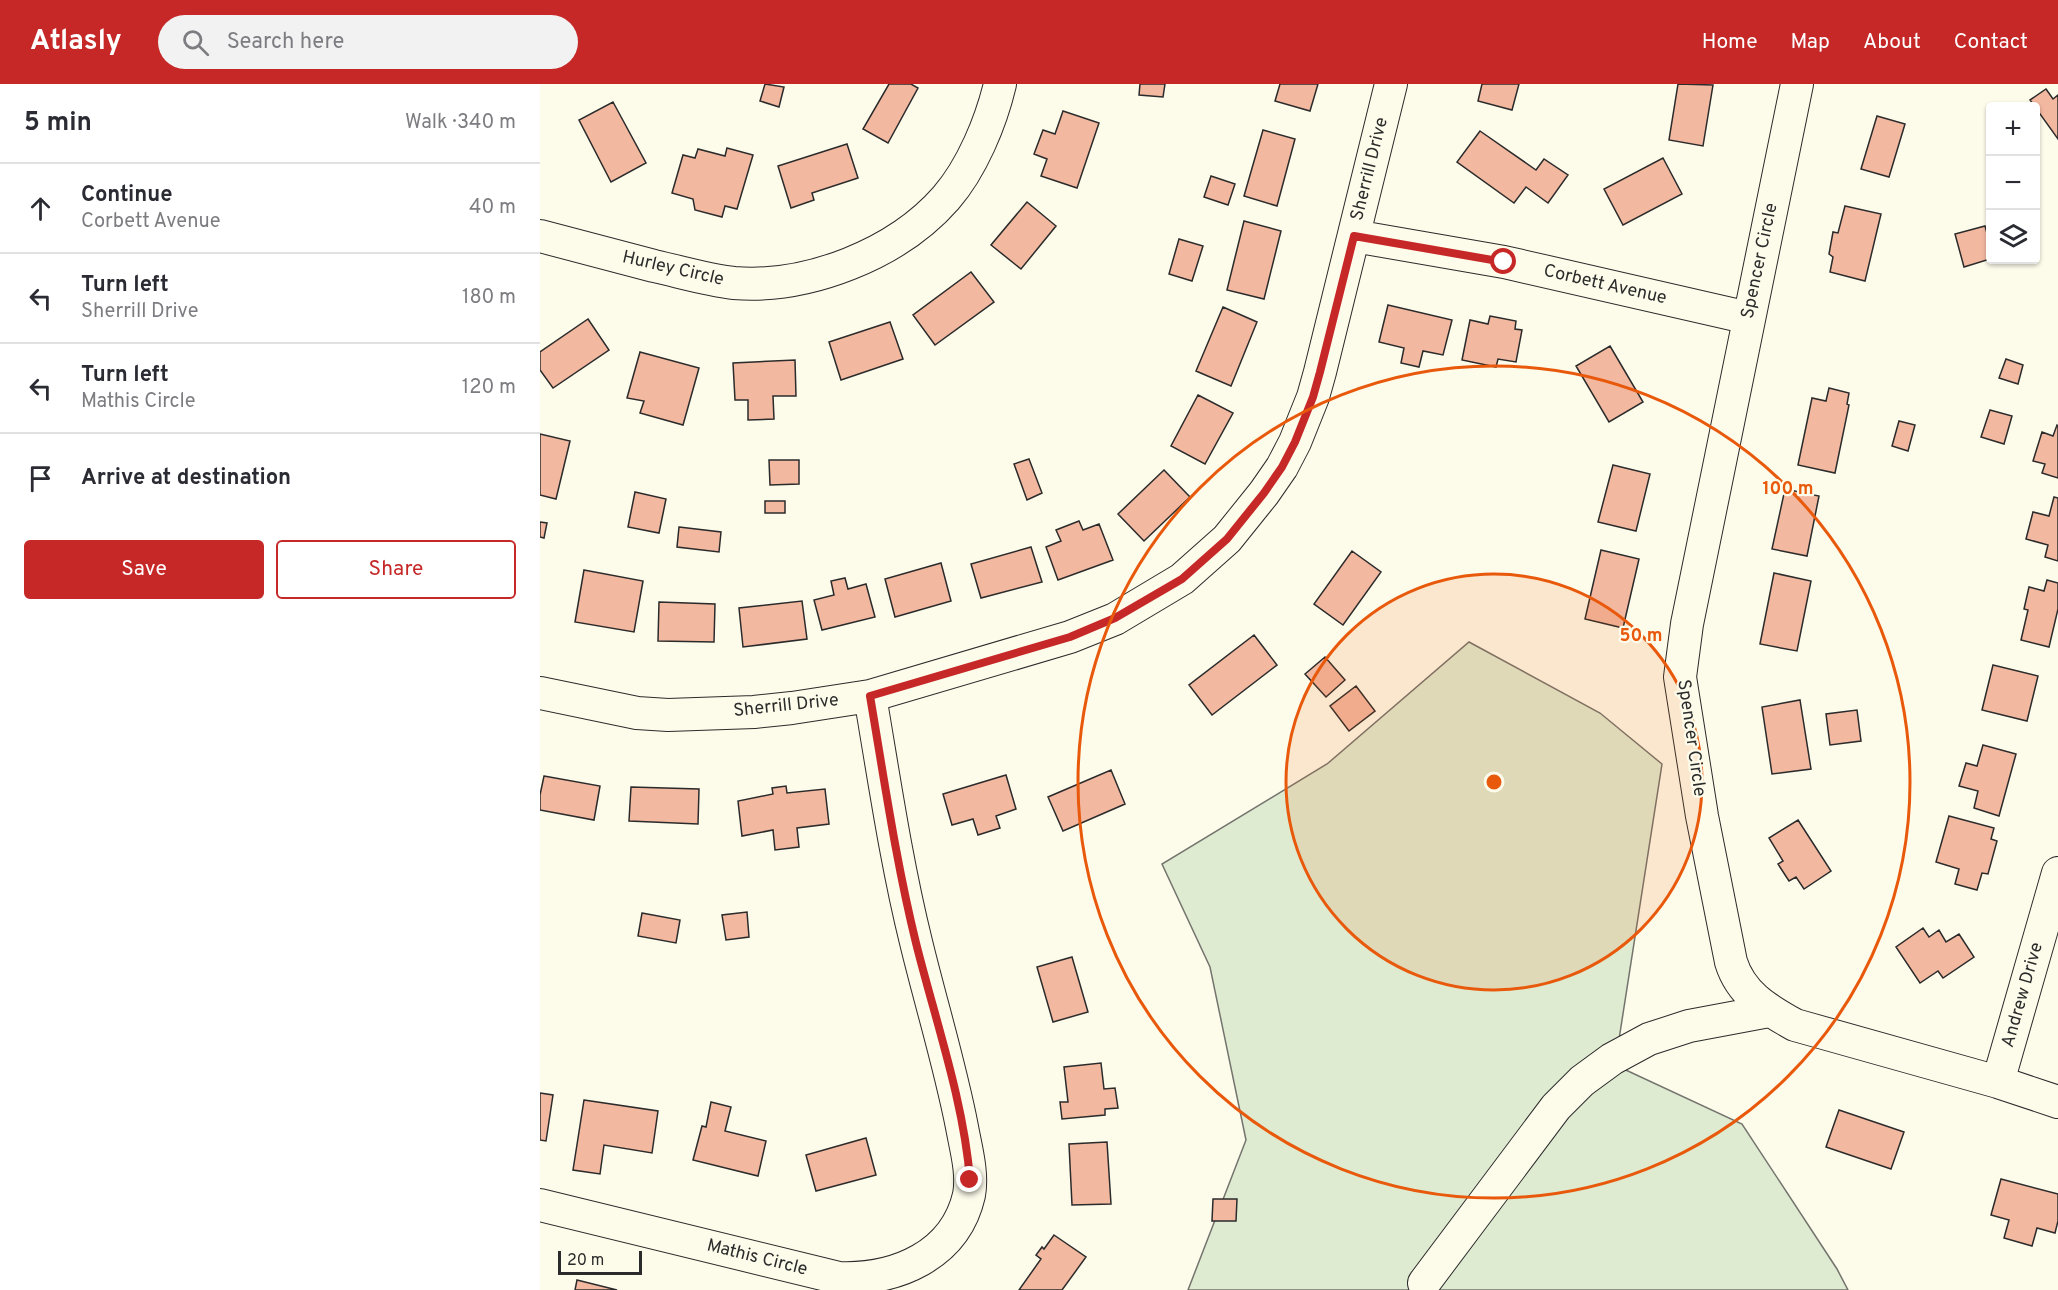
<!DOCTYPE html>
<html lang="en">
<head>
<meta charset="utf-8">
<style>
	body { margin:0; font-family:Overpass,sans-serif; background:#f2f2f3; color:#2b2b33 }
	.controls { position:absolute; right:18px; top:18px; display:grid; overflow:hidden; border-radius:6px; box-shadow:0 2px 4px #0004 }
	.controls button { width:54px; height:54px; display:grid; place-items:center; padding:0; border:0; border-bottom:2px solid #e1e1e2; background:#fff; color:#2b2b33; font:30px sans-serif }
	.scale { position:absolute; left:18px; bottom:15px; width:84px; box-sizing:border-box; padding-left:6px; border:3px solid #2b2b2b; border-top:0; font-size:16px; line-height:21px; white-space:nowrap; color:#2b2b2b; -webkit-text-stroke:4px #fdfbea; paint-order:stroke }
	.stop { position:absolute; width:18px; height:18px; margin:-14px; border:4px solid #c62828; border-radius:50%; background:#fff }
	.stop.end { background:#c62828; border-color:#fff; box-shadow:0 2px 6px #0008 }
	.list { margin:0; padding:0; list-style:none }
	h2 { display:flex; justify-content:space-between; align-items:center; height:78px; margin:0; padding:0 24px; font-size:26px }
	h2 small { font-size:20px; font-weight:400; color:#7c7c81 }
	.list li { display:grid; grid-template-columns:39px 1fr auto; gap:18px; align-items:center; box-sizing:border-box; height:90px; padding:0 24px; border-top:2px solid #e1e1e2 }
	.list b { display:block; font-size:22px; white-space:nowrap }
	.list p { margin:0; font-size:20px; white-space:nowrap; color:#7c7c81 }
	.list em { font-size:20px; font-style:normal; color:#7c7c81 }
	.actions { display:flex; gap:12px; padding:18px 24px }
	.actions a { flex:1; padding:14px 0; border:2px solid #c62828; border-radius:6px; text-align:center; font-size:21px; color:#c62828 }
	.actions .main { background:#c62828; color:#fff }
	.icon { flex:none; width:33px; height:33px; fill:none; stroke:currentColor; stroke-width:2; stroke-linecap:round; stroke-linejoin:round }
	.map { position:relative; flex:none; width:1518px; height:1206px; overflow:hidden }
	header { display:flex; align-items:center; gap:36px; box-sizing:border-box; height:84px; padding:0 30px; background:#c62828; color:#fff }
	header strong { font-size:28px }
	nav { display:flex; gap:33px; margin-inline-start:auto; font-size:21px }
	.search { width:420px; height:54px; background:#f2f2f3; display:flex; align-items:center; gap:15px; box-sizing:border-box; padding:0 21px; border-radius:33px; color:#7c7c81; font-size:22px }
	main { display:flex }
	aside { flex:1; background:#fff }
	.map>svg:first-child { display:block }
	.green { fill:#deebd1; stroke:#74746e; stroke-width:1.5 }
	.building { fill:#f2b8a0; stroke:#2b2b2b; stroke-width:1.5 }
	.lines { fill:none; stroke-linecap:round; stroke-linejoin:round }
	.minor-casing { stroke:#2b2b2b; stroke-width:34 }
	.minor { stroke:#fdfbea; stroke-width:32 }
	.route { stroke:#c62828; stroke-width:8 }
	.ring { fill:none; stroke:#e8590c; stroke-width:3 }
	.labels { text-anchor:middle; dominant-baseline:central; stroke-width:4.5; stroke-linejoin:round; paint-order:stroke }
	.street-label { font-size:18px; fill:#2b2b2b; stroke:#fdfbea }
	.centre { fill:#e8590c; stroke:#fdfbea; stroke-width:3 }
	.ring-label { font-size:18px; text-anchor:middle; font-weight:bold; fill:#e8590c; stroke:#fdfbea; stroke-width:4.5; stroke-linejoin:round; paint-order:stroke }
</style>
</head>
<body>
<header>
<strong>Atlasly</strong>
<div class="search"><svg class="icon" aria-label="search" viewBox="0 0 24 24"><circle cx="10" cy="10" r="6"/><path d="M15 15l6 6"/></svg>Search here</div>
<nav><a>Home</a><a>Map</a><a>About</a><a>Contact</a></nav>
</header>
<main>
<aside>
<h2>5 min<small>Walk · 340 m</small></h2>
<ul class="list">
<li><svg class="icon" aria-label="ahead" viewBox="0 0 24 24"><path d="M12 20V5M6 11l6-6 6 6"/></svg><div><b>Continue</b><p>Corbett Avenue</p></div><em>40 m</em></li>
<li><svg class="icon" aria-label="left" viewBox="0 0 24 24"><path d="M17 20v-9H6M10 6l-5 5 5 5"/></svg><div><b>Turn left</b><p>Sherrill Drive</p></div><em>180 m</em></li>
<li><svg class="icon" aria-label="left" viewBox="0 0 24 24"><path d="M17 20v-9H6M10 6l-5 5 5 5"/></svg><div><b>Turn left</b><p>Mathis Circle</p></div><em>120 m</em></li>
<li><svg class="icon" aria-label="arrive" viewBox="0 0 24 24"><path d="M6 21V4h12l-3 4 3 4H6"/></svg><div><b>Arrive at destination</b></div></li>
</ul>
<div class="actions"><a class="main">Save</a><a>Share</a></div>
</aside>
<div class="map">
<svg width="1518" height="1206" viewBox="0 0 1518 1206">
	<rect width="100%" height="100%" fill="#fdfbea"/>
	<path class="green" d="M929,558L1060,629L1122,680L1075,981L1202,1040L1297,1185L1308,1206H648L706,1056L670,883L622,780L787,680Z"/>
	<path class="building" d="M225,0L244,3L239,23L220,17Z
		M349,0H371L378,4L348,59L323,45Z
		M600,0H625L623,13L599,11Z
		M740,0H778L770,27L735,17Z
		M942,0H979L972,26L938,17Z
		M1138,0L1173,1L1163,62L1129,56Z
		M1506,5L1513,15L1518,11V55L1490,16Z
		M73,18L106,79L71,98L39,36Z
		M523,27L559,39L537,104L501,92L507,75L494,70L503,46L515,50Z
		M1337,32L1365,40L1349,93L1321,85Z
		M723,46L755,55L737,122L704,112Z
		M940,47L996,86L1004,75L1028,91L1008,119L986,103L974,119L917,78Z
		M307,60L318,94L272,109L274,116L251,124L238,82Z
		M187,64L213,71L197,125L185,122L182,133L155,126L153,115L132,109L143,71L155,74L158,65L185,72Z
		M1123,74L1142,110L1083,141L1064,105Z
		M671,92L695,100L688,121L664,113Z
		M487,118L516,142L481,185L451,161Z
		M1305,122L1341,130L1325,197L1290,188L1293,173L1289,170L1293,148L1298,149Z
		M704,137L741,147L724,215L687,206Z
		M1445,142L1450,160V175L1424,183L1415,150Z
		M639,155L663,162L652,197L629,190Z
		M431,188L454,218L395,261L373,231Z
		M848,221L912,236L903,271L883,267L879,283L861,279L864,264L839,258Z
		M683,223L717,238L691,302L656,287Z
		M950,232L976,237L975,245L982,246L976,278L958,275L956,283L922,276L930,236L948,240Z
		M48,235L69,266L13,304L0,286V268Z
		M350,238L363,275L301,296L289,258Z
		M1070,262L1103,318L1069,338L1036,282Z
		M100,268L159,284L143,341L100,329L104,317L87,314Z
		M1466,275L1483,281L1478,300L1459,294Z
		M255,276L256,312H233L234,335L208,336V316H195L193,279Z
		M1289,304L1309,309L1307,320L1309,321L1295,389L1258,381L1272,314L1286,317Z
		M658,311L693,329L665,380L631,362Z
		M1450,326L1472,332L1464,360L1441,353Z
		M1359,337L1375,341L1368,367L1352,362Z
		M1517,341L1518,342V394L1502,389L1505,380L1493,377L1502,348L1513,352Z
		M0,350L30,357L16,415L0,411Z
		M489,375L502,409L487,416L474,380Z
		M229,376H259V400L230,401Z
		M1073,381L1110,390L1096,447L1058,438Z
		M624,386L650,413L604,457L578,430Z
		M1245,405L1279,412L1267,472L1232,465Z
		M95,408L126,415L119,449L88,443Z
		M1514,413L1518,414V477L1505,473L1508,461L1486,455L1493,428L1509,432Z
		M225,417H245V429H225Z
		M539,437L543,446L559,440L573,476L518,496L506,463L521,457L516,446Z
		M0,438L7,439L4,454L0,453Z
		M139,443L181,448L179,468L137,463Z
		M491,463L502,498L441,514L431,480Z
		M1061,466L1099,475L1083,544L1045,535Z
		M812,467L841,488L803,541L774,520Z
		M401,479L411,517L355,533L345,495Z
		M44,486L103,497L94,548L35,538Z
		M1234,489L1271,497L1257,567L1220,560Z
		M305,494L308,505L326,500L335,533L282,546L274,516L294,511L291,497Z
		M1507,496L1518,499V525L1509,563L1481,556L1488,526L1484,525L1489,503L1504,507Z
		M262,517L267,555L203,563L199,524Z
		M119,518L175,520L174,558L118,557Z
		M714,551L737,581L672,631L649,601Z
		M785,573L805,596L786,613L765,590Z
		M1453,581L1498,592L1487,637L1442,626Z
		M816,602L835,627L809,647L790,622Z
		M1260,616L1271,685L1232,690L1222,623Z
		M1317,626L1321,657L1290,661L1286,630Z
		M1443,661L1476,670L1459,732L1434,724L1438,707L1419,702L1426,679L1437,682Z
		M571,686L585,720L523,747L508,713Z
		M466,691L476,725L456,732L460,744L438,751L433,735L412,741L403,710Z
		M4,692L60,702L54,736L0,726V711Z
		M246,702L247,709L285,705L289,740L257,744L259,763L235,766L233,746L202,752L198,717L233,710L232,704Z
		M91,703L159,705L158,740L89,737Z
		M1409,732L1454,744L1451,755L1457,757L1448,790L1442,789L1437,806L1415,800L1419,785L1396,778Z
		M1258,736L1291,787L1264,805L1256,793L1249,797L1238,780L1243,777L1229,754Z
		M207,828L209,853L186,856L182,831Z
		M102,829L140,836L136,859L98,852Z
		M1383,844L1389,853L1399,846L1406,858L1419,850L1434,873L1403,894L1398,887L1380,899L1356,863Z
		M532,873L548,928L513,938L497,883Z
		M561,979L564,1005L575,1004L578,1024L565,1025V1031L522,1035L520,1018H528L524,983Z
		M0,1009L13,1011L6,1057L0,1056Z
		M44,1016L118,1027L112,1069L64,1061L60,1090L33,1086Z
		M171,1018L191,1023L185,1047L226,1057L218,1092L153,1076L162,1042L166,1043Z
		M1299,1026L1364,1048L1351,1085L1286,1063Z
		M326,1054L336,1091L276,1107L266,1071Z
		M567,1058L571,1120L532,1121L529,1060Z
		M1461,1095L1518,1110V1137L1515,1149L1497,1144L1492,1162L1464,1154L1469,1136L1451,1131Z
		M673,1115H697L696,1137H672Z
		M514,1151L546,1173L522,1206H479L501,1175L496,1171L502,1163L504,1165Z
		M37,1196L77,1206H35Z"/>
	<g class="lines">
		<defs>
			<path id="minor" d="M1257,0L1147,540L1140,593L1162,732L1191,878C1201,910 1226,925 1255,941L1458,998L1518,1018
				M0,152C38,162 76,172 114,182C141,188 167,196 194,199C268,205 357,170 406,114C432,84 451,38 460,0
				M814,152L964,178L1209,234
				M0,609L97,629L128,631L214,628L252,624L330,612L530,553L575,535L642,495L687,455L724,409L742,383L755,358L773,313L780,288L851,0
				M1458,998L1518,789
				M0,1121L299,1194C356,1196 415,1172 429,1111C433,1089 426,1065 422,1043C410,981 391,920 376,858C356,777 344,694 330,612
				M884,1199L1016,1023L1042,997L1072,975L1109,955L1149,942L1229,927"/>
		</defs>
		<use href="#minor" class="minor-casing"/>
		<use href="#minor" class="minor"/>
	</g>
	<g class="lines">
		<path class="route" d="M430,1096C424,1018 395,935 376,859C356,778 344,694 330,612L530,553L575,534L642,495L687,455L724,409L742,383L755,358L773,313L780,288L814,152L964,178"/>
	</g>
	<circle cx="954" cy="698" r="208" fill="#e8590c" fill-opacity=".12"/>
	<g class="ring">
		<circle cx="954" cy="698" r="208"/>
		<circle cx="954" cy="698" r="416"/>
	</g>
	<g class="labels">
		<g class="street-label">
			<text transform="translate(830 85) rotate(-76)">Sherrill Drive</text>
			<text transform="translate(1220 177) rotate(-78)">Spencer Circle</text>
			<text transform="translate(133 185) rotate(13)">Hurley Circle</text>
			<text transform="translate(1065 201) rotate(13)">Corbett Avenue</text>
			<text transform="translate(246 622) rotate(-6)">Sherrill Drive</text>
			<text transform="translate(1151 654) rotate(82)">Spencer Circle</text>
			<text transform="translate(1483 911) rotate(-74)">Andrew Drive</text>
			<text transform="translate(217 1174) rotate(14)">Mathis Circle</text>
		</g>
	</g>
	<circle cx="954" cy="698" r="9" class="centre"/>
	<g class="ring-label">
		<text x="1248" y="410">100 m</text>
		<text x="1101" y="557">50 m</text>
	</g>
</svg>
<div class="controls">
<button>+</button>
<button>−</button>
<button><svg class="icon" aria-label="layers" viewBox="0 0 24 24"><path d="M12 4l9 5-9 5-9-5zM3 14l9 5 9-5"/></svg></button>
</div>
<div class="scale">20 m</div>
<div class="stop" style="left:964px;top:178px"></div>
<div class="stop end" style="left:430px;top:1096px"></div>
</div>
</main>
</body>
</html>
